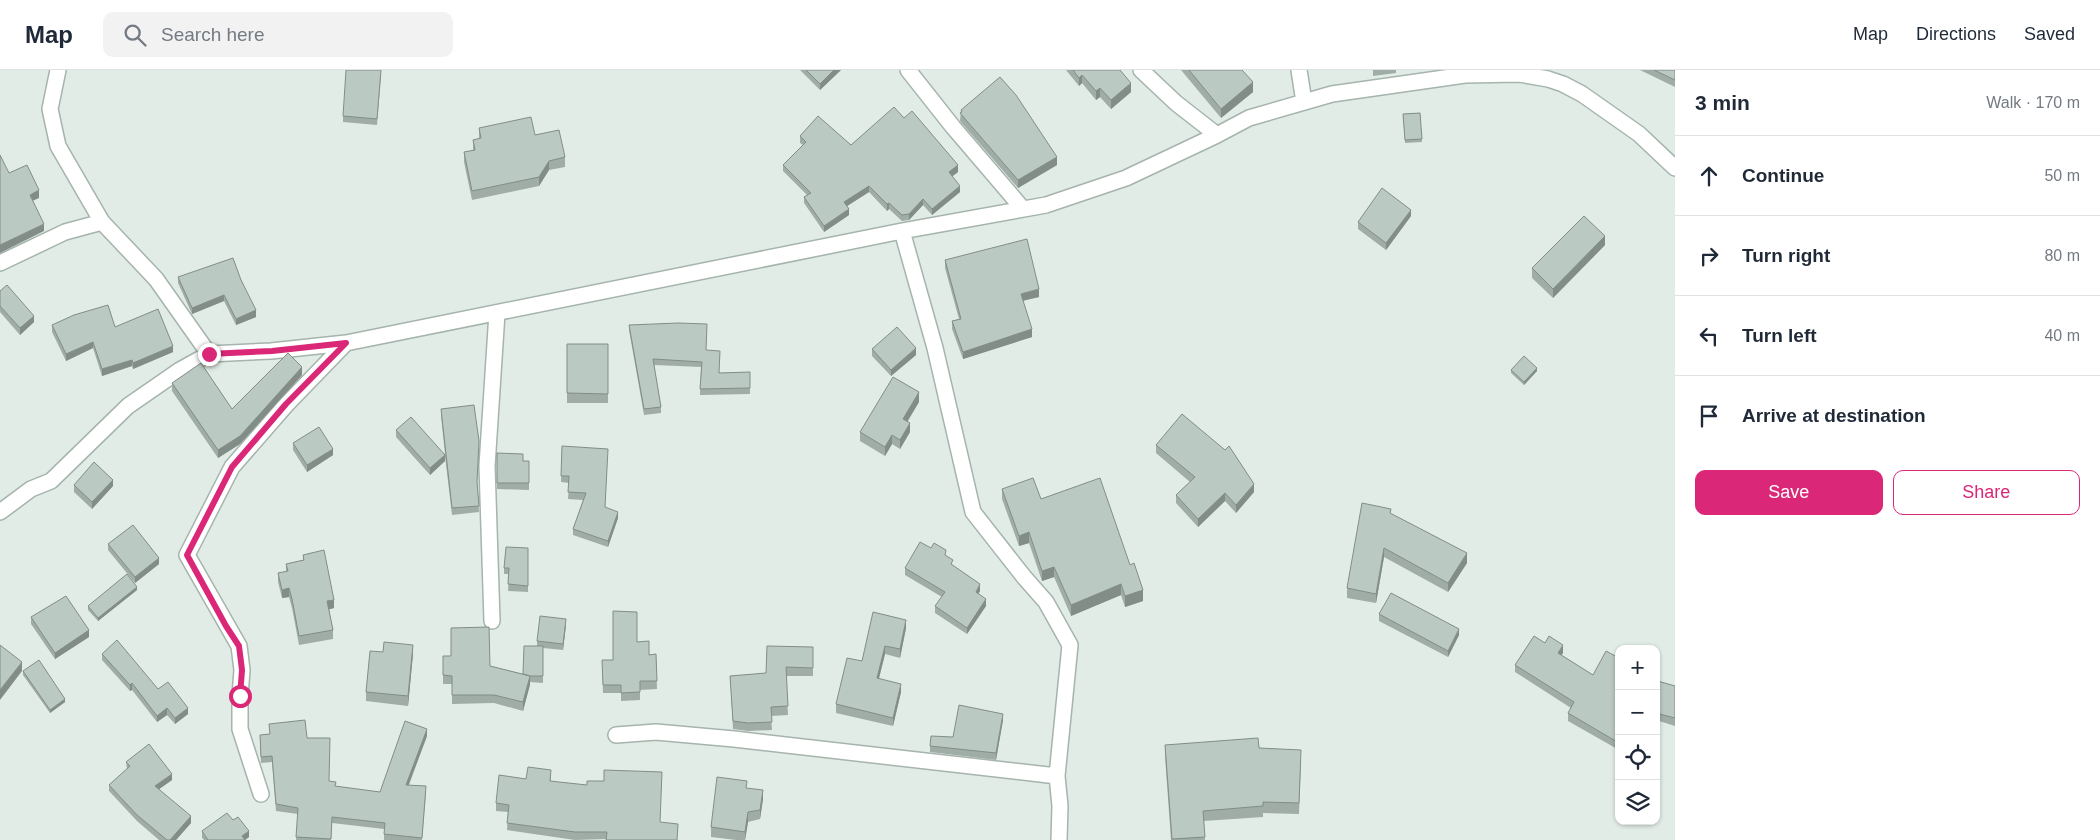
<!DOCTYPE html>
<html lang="en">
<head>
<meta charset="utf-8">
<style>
	body { margin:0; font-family:Arial,sans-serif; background:#f2f2f3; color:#1f2937 }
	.controls { position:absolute; right:15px; bottom:15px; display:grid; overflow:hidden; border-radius:10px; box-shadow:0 1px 4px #0004 }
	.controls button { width:45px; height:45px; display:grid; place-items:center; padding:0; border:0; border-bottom:1px solid #e0e1e3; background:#fff; color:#1f2937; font:25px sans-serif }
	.stop { position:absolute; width:15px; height:15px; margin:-11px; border:4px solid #db2777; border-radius:50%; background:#fff }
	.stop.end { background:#db2777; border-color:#fff; box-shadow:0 1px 5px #0008 }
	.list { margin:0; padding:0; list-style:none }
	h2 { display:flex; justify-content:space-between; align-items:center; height:65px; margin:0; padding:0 20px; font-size:21px }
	h2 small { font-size:16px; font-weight:400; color:#747a83 }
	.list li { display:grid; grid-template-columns:32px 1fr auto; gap:15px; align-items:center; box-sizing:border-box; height:80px; padding:0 20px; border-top:1px solid #e0e1e3 }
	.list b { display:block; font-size:19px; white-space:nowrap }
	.list em { font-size:16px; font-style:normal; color:#747a83 }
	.actions { display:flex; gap:10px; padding:15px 20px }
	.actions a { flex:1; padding:11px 0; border:1px solid #db2777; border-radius:10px; text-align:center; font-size:18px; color:#db2777 }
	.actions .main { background:#db2777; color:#fff }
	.icon { flex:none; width:28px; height:28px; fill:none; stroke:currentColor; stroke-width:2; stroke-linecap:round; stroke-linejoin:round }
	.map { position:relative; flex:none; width:1675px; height:770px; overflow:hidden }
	header { display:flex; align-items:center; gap:30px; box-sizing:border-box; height:70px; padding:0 25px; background:#fff; border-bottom:1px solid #e0e1e3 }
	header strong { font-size:24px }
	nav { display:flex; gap:28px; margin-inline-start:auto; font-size:18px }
	.search { width:350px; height:45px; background:#f2f2f3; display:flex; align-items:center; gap:12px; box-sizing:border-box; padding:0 18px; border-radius:10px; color:#747a83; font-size:19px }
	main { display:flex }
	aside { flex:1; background:#fff }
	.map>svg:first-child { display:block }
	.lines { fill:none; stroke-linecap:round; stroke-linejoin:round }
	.minor-casing { stroke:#a5b4ac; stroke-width:18 }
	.minor { stroke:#fff; stroke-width:15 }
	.wall { fill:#a0ada7 }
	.shaded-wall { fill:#828d88 }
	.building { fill:#bac9c2; stroke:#828d88 }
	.route { stroke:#db2777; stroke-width:6 }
</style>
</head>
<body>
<header>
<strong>Map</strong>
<div class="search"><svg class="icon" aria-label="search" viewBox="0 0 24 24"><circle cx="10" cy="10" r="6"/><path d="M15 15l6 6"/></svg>Search here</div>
<nav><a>Map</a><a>Directions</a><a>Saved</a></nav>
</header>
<main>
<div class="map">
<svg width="1675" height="770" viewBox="0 0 1675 770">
	<rect width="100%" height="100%" fill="#e2ece6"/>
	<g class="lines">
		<defs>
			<path id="minor" d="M58,0L50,39L58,76L102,152L156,209L209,284
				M908,0L953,57L1023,139
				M1141,0L1176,33L1217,65
				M1299,0L1304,32
				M902,161L935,278L973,442L1024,507L1046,532L1070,575L1057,706L1060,736L1059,770
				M0,193L65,162L102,152
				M0,442L31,419L51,411L128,336L180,300L209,284L271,281L346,273L902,161L1046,135L1126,108L1217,65L1249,48L1332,24L1465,5L1519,4L1548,9L1563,14L1582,24L1639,64L1675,98
				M492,551L487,396L497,243
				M616,665L656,662L734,669L1057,706
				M261,724L240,659V626L242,600L239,576L187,485L232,397L286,335L346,273"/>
		</defs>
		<use href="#minor" class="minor-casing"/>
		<use href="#minor" class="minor"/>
	</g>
	<path class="wall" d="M800,0H841L820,20Z
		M1066,0H1120L1131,22L1111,39L1100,27L1096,30L1082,13L1079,16Z
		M1181,0H1242L1253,22L1221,48Z
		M1373,0H1396V3L1373,6Z
		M1640,0H1675V17Z
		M381,5L377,55L343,52V46Z
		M961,40L1057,95L1018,118L960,51Z
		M1420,43L1422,72L1405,73L1403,44Z
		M904,48L958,102L952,106L960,122L932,145L923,135L909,150L902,151L889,139L887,141L869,122L847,136L849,145L824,162L804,133V127L807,125L783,101V95L803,75L800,73V66L851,75Z
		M479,58L535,65L565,87V97L549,100L539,116L472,130L464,92V82L473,81V70L479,69Z
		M1411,146L1386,180L1358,159V152Z
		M1605,175L1553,228L1532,208V198Z
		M945,190L1039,227L1023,231L1032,267L963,289L952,259V251L959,249L945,198Z
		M178,207L241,210L256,247L236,255L224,231L192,244L178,213Z
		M0,221L34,252L20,265L0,242Z
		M52,255L115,257L173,282L133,299L132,296L102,306L93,278L66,291L52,262Z
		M629,255L706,280L719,303L750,302V324L700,325L701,297L654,295L661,337V343L644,345L629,260Z
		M567,274H608V333H567Z
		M872,279L916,285L891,306L872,286Z
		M1511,300L1537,301L1524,315L1511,303Z
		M302,305L240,374L218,388L172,321V313L232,339Z
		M919,332L908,351L910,362L900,379L892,374L885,386L860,371V362Z
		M441,339L477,414L479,442L452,445L445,386V391L430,405L396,367V360L445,384L441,346Z
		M293,373L333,385L307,402L293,380Z
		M1156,375L1254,422L1236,443L1225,431L1198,457L1176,433V425L1190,412L1156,383Z
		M562,376L606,438L618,448L608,477L573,465V459L583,430L568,429L569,413L561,412Z
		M497,383L523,391H529V420L497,419Z
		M74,415L113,416L92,439L74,422Z
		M1002,419L1041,429L1143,531L1125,537L1121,525L1071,546L1054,507L1042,511L1029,473L1019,476L1002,429Z
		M1391,444L1467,493L1448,522L1384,487L1376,533L1347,528V518Z
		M108,474L159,494L135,513L108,480Z
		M528,478V522L508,521L509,504H504V498Z
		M303,485L334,538L329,539L333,560V569L299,575L292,538L289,527L282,528L278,512V503L286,502V494L303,490Z
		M946,486L953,496L980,521L978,524L986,536L967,564L935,543V536L942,527L905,505V498Z
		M137,520L98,551L88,540V536Z
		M1379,544L1459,565L1448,587L1379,551Z
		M31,547L89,567L55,589L31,554Z
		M566,555L563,580L543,578V613L530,612L523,641L494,633L452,634V614H443V586H451L523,604L537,576V571Z
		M906,558L900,588L885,584L879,608L901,622L893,656L836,643V634L862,591Z
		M637,572L649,585L656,584L657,619L640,620V630L621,631V623H603L602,590H613Z
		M1545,573L1563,583L1561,585L1593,605L1619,588V680L1568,651V643L1571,638L1515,602V595Z
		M813,577V606H786L788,645L771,646L772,660L748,661L733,659L730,606L766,603Z
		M102,584L158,619L188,644L175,654L167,645L157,652L132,620L130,621L102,590Z
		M413,584L408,636L366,631V622Z
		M23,601L65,632L50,643L23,605Z
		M1656,609L1661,612L1675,616V656L1656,650Z
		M1003,650L996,690L930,682V676Z
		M269,654L307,668L329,711L336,717L380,722L427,666L409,715L426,723L422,770H384V759L332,753L331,770H296L298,744L276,741L272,692L261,693L260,665L270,664Z
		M1165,675L1259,678L1301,691L1299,744L1263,743V747L1204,751L1205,770H1171L1165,686Z
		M126,692L172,710L159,719L191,753L176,770H159L137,751L109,721V715L127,699Z
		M551,707V711L660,752L678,762L606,769L575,770L507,760L508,742L496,741V733L526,709Z
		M747,718L763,729L760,749L748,752L745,770H736L711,767V757Z
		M233,750L249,767L245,770H204L202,768V761Z"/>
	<path class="shaded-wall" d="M834,0H841L820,20V14Z
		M1082,5V13L1079,16V8Z
		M1253,12V22L1221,48V39Z
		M1131,13V22L1111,39V30Z
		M1100,18V27L1096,30V21Z
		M1057,87V95L1018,118V110Z
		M549,91V100L539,116V107Z
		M958,95V102L949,109V102Z
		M869,116V122L844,138V132Z
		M960,116V122L932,145V139Z
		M39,120V128L30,132V125Z
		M923,129V135L909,150V144Z
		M889,133V139L887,141V134Z
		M849,139V145L824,162V156Z
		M1411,140V146L1386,180V173Z
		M44,154V161L0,183V175Z
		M1605,166V175L1553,228V219Z
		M1039,219V227L1021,231V224Z
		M224,225V231L192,244V238Z
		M256,240V247L236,255V249Z
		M34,246V252L20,265V258Z
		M1032,259V267L963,289V282Z
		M93,272V278L66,291V284Z
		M173,276V282L133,299V293Z
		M916,278V285L891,306V300Z
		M132,290V296L102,306V299Z
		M302,297V305L240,374L218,388V380Z
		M1537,298V301L1524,315V312Z
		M919,322V332L903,358V349Z
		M910,353V362L900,379V370Z
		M892,365V374L885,386V377Z
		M333,379V385L307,402V395Z
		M445,385V391L430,405V398Z
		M113,410V416L92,439V432Z
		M1254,414V422L1236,443V435Z
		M1225,423V431L1198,457V449Z
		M618,442V448L608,477V471Z
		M1029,462V473L1019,476V466Z
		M1384,478V487L1376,533V524Z
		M1467,483V493L1448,522V513Z
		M159,488V494L135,513V507Z
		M1054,497V507L1042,511V501Z
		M980,514V521L976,528V522Z
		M1121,514V525L1071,546V535Z
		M137,517V520L98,551V548Z
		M289,518V527L282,528V520Z
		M1143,520V531L1125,537V526Z
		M986,529V536L967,564V558Z
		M334,530V538L327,540V531Z
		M566,549V555L563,580V574Z
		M906,550V558L900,588V579Z
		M1459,559V565L1448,587V581Z
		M89,560V567L55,589V583Z
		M413,575V584L408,636V626Z
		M1563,575V583L1558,590V583Z
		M885,576V584L877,616V608Z
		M22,592V601L0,630V620Z
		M530,606V615L523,641V632Z
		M132,613V620L130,621V615Z
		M901,614V622L893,656V648Z
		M65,629V632L50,643V640Z
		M167,638V645L157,652V646Z
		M188,638V644L175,654V648Z
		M1003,644V650L996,690V683Z
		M427,659V666L406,721V715Z
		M172,704V710L155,722V716Z
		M763,720V729L760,749V740Z
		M748,742V752L745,770V762Z
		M191,746V753L176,770H170Z
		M249,761V767L245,770L242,766Z"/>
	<path class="building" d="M346,0H381L377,49L343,46Z
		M806,0H834L820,14Z
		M1073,0H1120L1131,13L1111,30L1100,18L1096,21L1082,5L1079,8Z
		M1189,0H1242L1253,12L1221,39Z
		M1654,0H1675V10Z
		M1000,7L1016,25L1057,87L1018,110L960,43L962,42L961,40Z
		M894,37L904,48L912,41L958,95L949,102L960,116L932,139L923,129L909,144L902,145L889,133L887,134L869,116L844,132L849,139L824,156L804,127L811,123L783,95L806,72L800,66L818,46L851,75Z
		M1420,43L1422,69L1405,70L1403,44Z
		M531,47L535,65L559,60L565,87L549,91L539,107L472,121L464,82L475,80L473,70L481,68L479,58Z
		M0,85L9,103L27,95L39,120L30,125L44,154L0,175Z
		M1382,118L1411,140L1386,173L1358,152Z
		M1584,146L1605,166L1553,219L1532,198Z
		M1027,169L1039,219L1021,224L1032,259L963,282L952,251L961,249L945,190Z
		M233,188L241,210L256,240L236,249L224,225L192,238L178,207Z
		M7,215L34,246L20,258L0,236V221Z
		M108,235L115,257L158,239L173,276L133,293L132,290L102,299L93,272L66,284L52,255L74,245Z
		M678,253L707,254L706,280L720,281L719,303L750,302V318L700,319L702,292L653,289L661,337L644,339L629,255Z
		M897,257L916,278L891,300L872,279Z
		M567,274H608V324L567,323Z
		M288,283L302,297L240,366L218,380L172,313L201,293L232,339Z
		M1524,286L1537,298L1524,312L1511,300Z
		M893,307L919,322L903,349L910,353L900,370L892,365L885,377L860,362Z
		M474,335L479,371L477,412L479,436L452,438L441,339Z
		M1182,344L1225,380L1229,376L1254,414L1236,435L1225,423L1198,449L1176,425L1195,407L1156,375Z
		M411,347L445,385L430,398L396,360Z
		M319,357L333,379L307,395L293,373Z
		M562,376L608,379L605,437L618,442L608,471L573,459L586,423L568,422L569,406H561Z
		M497,383L523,384V391H529V413H497Z
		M94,392L113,410L92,432L74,415Z
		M1033,408L1041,429L1100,408L1130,495L1134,493L1143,520L1125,526L1121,514L1071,535L1054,497L1042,501L1029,462L1019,466L1002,419Z
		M1362,433L1391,439L1390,443L1467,483L1448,513L1384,478L1376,524L1347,518Z
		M133,455L159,488L135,507L108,474Z
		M920,472L931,478L934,473L946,480L945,485L953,490L951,494L980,514L976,522L986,529L967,558L935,536L945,522L905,498Z
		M506,477L528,478V516L508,514L509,498H504Z
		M324,480L334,530L327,531L333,560L299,566L292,529L289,518L282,520L278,503L288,501L286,494L304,490L303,485Z
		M127,504L137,517L98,548L88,536Z
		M1391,523L1459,559L1448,581L1379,544Z
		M66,526L89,560L55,583L31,547Z
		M613,541L637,542V572L649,571V585L656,584L657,611H640V622L621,623V615H603L602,590H613Z
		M873,542L906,550L900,579L885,576L877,608L901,614L893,648L836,634L847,588L862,591Z
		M540,546L566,549L563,574L537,571Z
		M489,557L490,596L530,606L523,632L494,625H452V606L443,605V586H451V558Z
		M1534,566L1545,573L1549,566L1563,575L1558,583L1593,605L1606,581L1619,588V673L1568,643L1574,632L1515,595Z
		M117,570L158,619L168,612L188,638L175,648L167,638L157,646L132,613L130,615L102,584Z
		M384,572L413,575L408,626L366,622L370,581L383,582Z
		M0,575L22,592L0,620Z
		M524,576H543V606H530L523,604Z
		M767,576L813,577V598L786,597L788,636L771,637L772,652L748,653L733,651L730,606L766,603Z
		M39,590L65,629L50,640L23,601Z
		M1656,609L1661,612L1675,616V648L1656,643Z
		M959,635L1003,644L996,683L930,676L931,666L953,667Z
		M305,650L307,668H330L329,711L336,712L335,716L380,722L405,651L427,659L406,715L426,716L422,768L384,764L385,753L332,747L331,769L296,767L298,738L276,734L272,686L261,687L260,665L270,664L269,654Z
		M1258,668L1259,678L1301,680L1299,733L1263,732V736L1203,741L1205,767L1172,769L1165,675Z
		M149,674L172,704L155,716L191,746L170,770H167L137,745L109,715L130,696L126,692Z
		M528,697L551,700L550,711L587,715V711H604V700L662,702L660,752L678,754L677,770H606L607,762H575L507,753L509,735L496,733L499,705L526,709Z
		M717,707L747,711L746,718L763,720L760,740L748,742L745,762L711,757Z
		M227,743L233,750L238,747L249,761L242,766L245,770H208L202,761Z"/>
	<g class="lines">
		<path class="route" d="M209,284L272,281L346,273L286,334L232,397L187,485L226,556L239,576L242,600L240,626"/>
	</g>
</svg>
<div class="controls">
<button>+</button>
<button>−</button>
<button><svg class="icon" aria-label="locate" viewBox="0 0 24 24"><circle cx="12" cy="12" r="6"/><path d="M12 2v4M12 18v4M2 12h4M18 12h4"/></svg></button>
<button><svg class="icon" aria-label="layers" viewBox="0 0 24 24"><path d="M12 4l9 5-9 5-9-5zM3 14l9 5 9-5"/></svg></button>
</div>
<div class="stop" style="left:240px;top:626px"></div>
<div class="stop end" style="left:209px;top:284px"></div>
</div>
<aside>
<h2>3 min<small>Walk · 170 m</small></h2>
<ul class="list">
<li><svg class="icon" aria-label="ahead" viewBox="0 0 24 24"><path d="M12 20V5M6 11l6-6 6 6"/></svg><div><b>Continue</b></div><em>50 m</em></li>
<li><svg class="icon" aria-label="right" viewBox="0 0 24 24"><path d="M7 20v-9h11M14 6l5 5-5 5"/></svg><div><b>Turn right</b></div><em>80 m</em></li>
<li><svg class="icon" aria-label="left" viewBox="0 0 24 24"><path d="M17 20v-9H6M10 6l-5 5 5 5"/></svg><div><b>Turn left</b></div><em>40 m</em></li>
<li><svg class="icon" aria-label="arrive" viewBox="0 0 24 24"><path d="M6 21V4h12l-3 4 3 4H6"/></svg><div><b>Arrive at destination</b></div></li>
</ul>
<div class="actions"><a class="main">Save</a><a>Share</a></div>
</aside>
</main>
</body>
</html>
